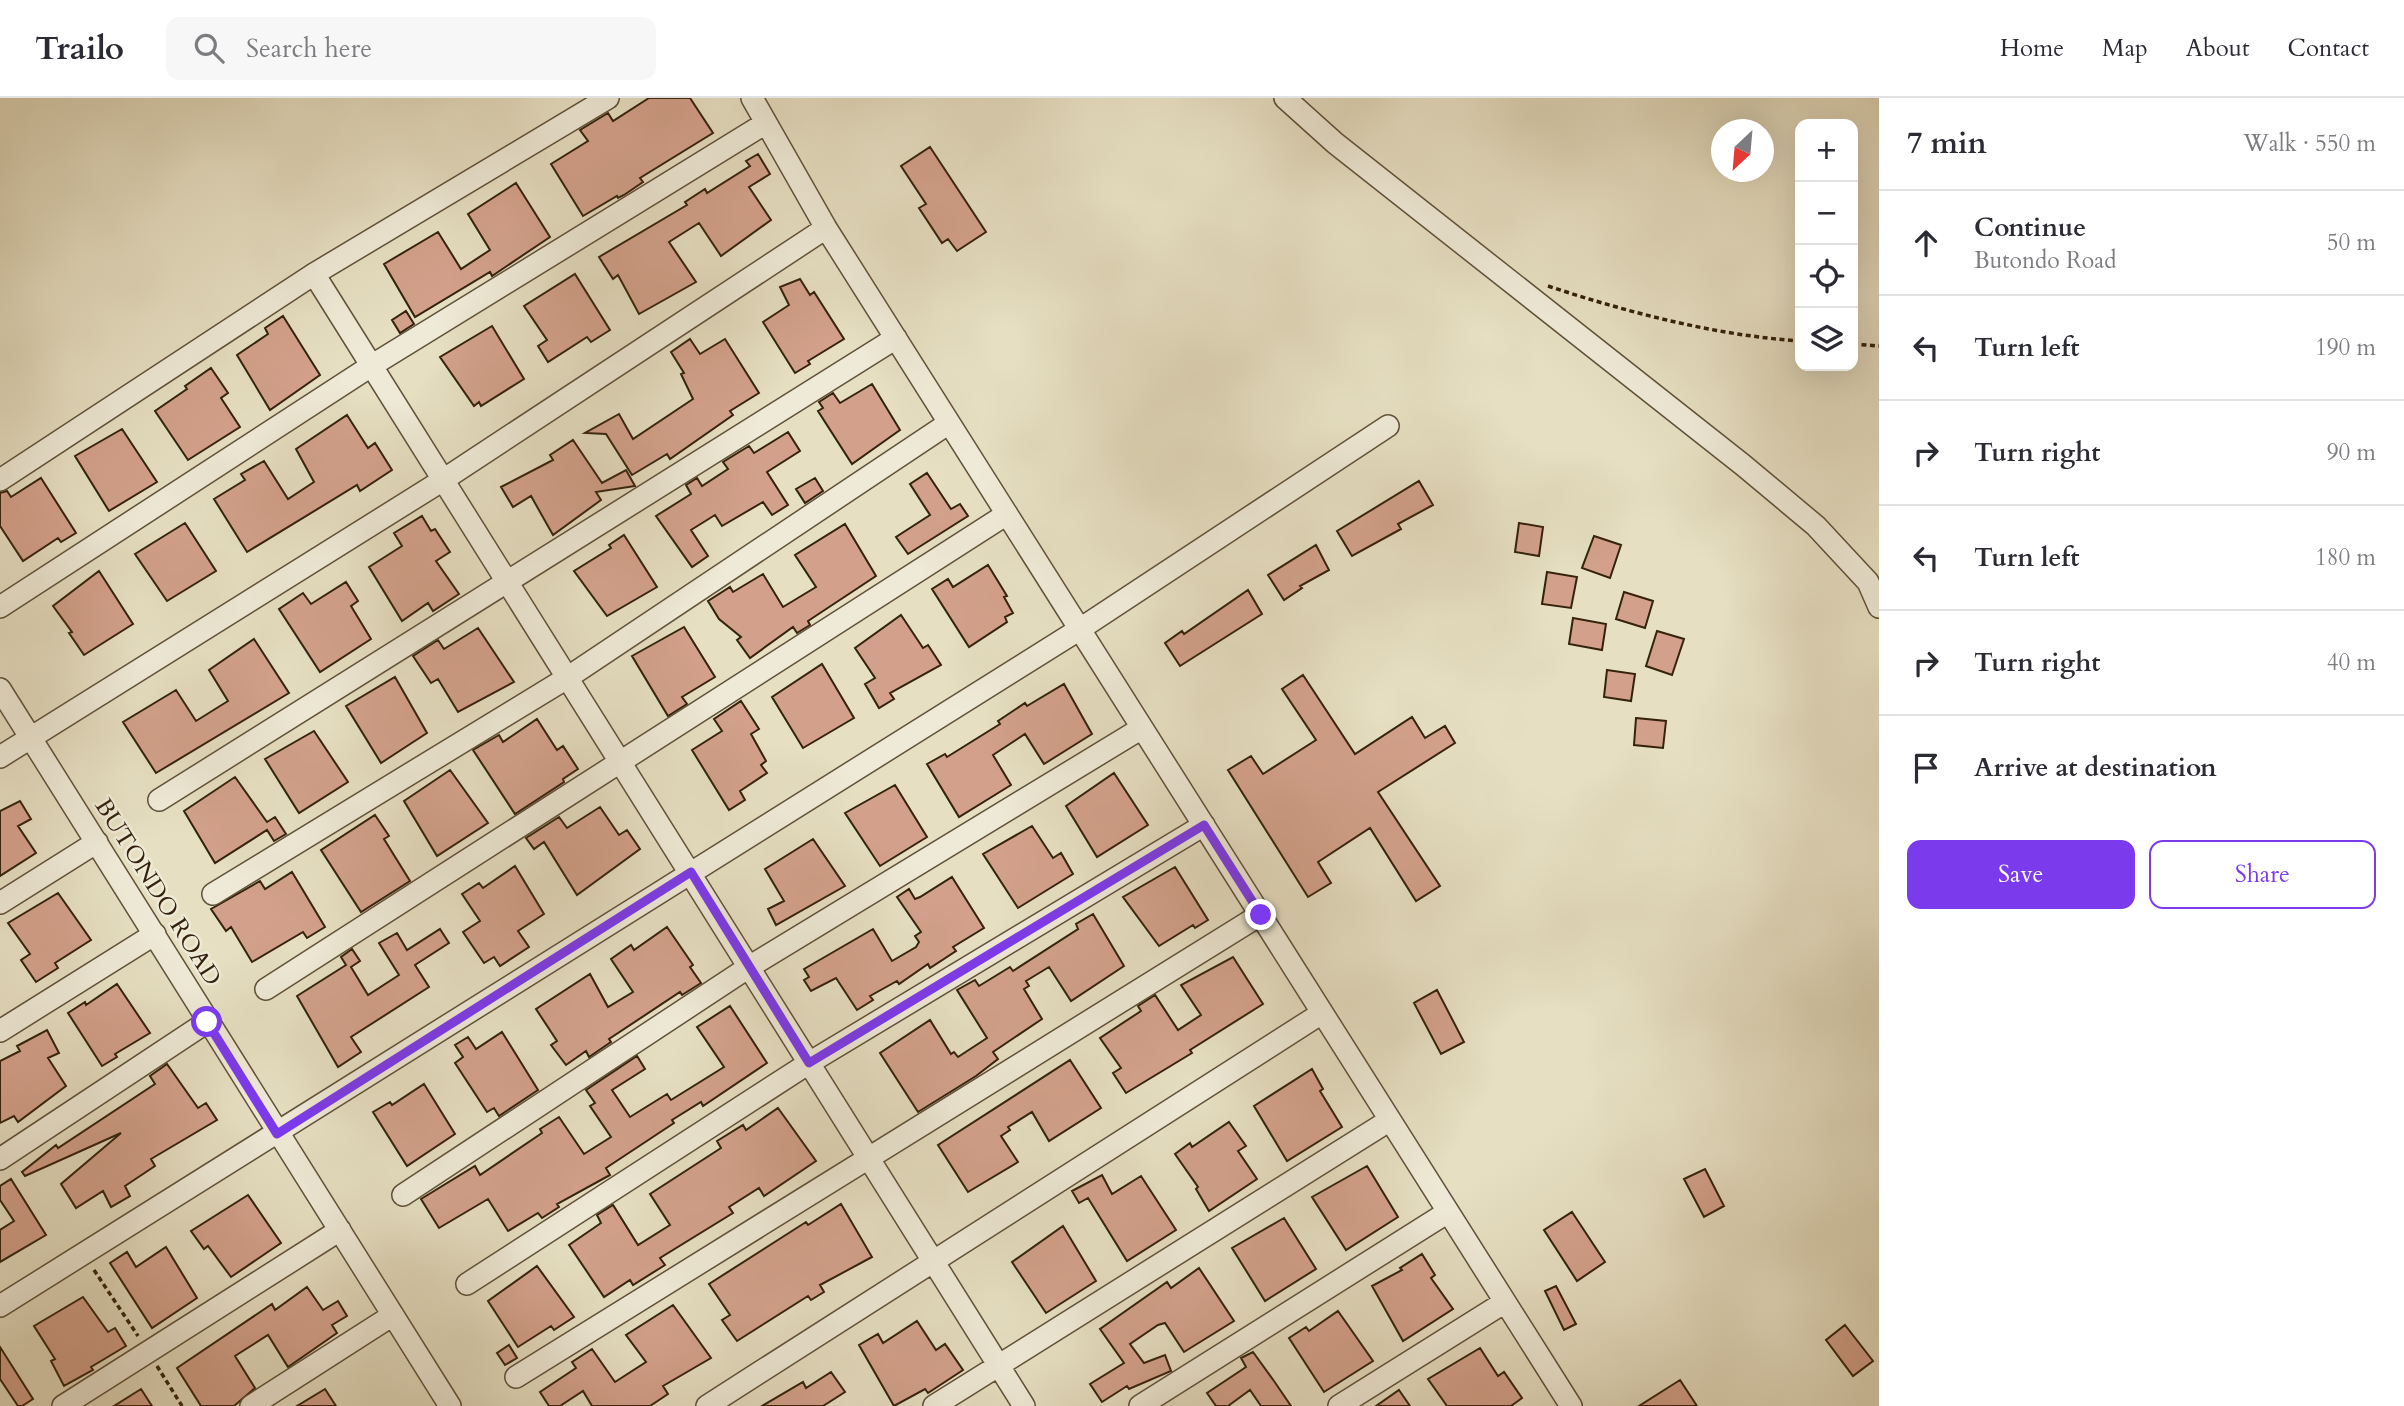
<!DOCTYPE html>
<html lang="en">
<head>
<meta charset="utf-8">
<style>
	body { margin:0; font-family:Cardo,serif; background:#f7f7f7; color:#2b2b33 }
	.controls { position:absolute; right:21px; top:21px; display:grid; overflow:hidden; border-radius:14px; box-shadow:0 7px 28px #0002 }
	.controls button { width:63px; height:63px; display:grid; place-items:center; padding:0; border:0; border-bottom:2px solid #e1e1e2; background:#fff; color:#2b2b33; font:35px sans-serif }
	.compass { position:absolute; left:1711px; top:21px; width:63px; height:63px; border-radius:50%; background:#fff; box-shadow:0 7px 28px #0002; rotate:206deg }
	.stop { position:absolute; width:21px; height:21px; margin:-16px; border:5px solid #7c3aed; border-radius:50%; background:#fff }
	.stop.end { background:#7c3aed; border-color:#fff; box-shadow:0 2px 7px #0008 }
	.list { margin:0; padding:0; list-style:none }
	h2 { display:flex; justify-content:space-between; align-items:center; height:91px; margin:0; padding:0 28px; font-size:30px }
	h2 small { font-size:23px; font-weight:400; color:#7c7c81 }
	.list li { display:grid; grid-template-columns:46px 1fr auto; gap:21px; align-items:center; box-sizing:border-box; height:105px; padding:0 28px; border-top:2px solid #e1e1e2 }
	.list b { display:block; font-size:26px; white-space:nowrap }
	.list p { margin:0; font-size:23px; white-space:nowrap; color:#7c7c81 }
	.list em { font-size:23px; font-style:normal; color:#7c7c81 }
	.actions { display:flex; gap:14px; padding:21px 28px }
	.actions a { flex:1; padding:16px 0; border:2px solid #7c3aed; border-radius:14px; text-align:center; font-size:24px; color:#7c3aed }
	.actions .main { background:#7c3aed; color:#fff }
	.icon { flex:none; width:38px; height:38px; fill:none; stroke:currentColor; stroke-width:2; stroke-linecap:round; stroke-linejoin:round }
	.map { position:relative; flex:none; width:1879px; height:1308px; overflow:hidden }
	header { display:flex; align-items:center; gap:42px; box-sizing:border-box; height:98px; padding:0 35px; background:#fff; border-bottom:2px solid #e1e1e2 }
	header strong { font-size:33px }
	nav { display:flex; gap:38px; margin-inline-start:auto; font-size:24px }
	.search { width:490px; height:63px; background:#f7f7f7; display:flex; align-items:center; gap:18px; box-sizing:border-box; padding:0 24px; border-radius:14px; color:#7c7c81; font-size:26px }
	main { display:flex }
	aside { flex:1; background:#fff }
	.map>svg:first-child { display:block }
	.building { fill:#d3a18b; stroke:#34220c; stroke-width:2 }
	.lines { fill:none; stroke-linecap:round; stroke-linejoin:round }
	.minor-casing { stroke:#60513a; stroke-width:24 }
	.path { stroke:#34220c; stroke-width:3.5; stroke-dasharray:5 3.5; stroke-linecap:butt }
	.minor { stroke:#efead7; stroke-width:21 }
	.route { stroke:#7c3aed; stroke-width:9 }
	.labels { text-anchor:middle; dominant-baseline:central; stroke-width:5; stroke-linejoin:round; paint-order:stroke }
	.street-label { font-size:24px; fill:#34220c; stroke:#efead7 }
</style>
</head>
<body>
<header>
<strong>Trailo</strong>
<div class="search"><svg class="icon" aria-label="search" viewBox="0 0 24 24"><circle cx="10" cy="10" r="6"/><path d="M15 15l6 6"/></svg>Search here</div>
<nav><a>Home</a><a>Map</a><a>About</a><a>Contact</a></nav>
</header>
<main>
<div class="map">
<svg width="1879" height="1308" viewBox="0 0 1879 1308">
	<rect width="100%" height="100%" fill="#e6dfc2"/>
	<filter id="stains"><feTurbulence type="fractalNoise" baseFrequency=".00286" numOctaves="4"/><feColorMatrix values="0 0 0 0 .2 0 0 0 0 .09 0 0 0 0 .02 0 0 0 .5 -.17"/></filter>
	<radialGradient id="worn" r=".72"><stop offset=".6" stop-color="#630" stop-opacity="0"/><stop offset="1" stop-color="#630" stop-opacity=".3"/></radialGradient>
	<path class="building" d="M649,0H690L713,35L640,80L643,84L624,97L618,100L617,98L583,118L551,66L588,43L580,32L608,15L613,23Z
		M930,49L986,134L957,153L948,141L942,145L919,110L926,106L901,68Z
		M758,56L770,76L749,89L771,122L721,158L699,125L669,144L696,184L639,216L618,177L613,181L599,159L687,107L685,104L705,91L707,95L750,68L746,63Z
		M516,85L550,139L492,178L490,174L415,219L384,166L438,134L461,171L490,152L468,116Z
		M575,176L610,232L591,244L587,239L548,264L538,248L547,242L524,208Z
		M800,181L810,197L814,194L844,241L808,263L810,266L795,275L763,224L789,207L780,189Z
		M406,213L414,226L400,235L392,222Z
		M283,218L320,277L270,312L237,257L268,236L265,230Z
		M492,228L524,281L481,308L479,304L474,308L440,259Z
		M690,241L700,256L725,241L759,295L730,313L733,317L670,361L667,356L632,377L606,336L585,335L619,316L633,341L693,301L681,276L684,275L671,254Z
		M211,270L228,295L221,300L240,329L188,362L155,313L187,291L185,288Z
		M872,286L900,332L852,366L818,313L823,310L819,304L833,295L840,305Z
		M347,317L368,350L375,345L392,372L360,393L357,387L247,454L214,401L245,382L241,376L264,363L288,401L314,384L296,351Z
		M122,331L157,384L109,413L75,358Z
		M788,334L800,353L767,374L788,407L772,417L763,404L722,428L715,417L691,432L708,458L692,469L656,418L691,396L686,387L697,380L702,388L728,371L723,364L749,348L754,355Z
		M573,342L602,385L626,372L635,388L596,394L601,402L553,437L531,398L513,409L501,389L553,362L550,357Z
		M927,375L951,411L960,406L968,418L908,456L896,439L930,417L910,386Z
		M41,380L76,435L61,444L58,440L23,463L0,428V395L7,393L11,399Z
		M815,380L823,393L805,405L796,391Z
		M1419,383L1433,407L1398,426L1401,431L1352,458L1337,433Z
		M422,418L431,433L435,431L450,454L436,463L459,496L433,513L428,505L402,523L369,469L402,448L394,435Z
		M185,425L216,473L167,503L135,456Z
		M1519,425L1543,429L1539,458L1515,454Z
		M845,426L876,478L808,523L810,527L797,535L793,529L750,560L737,542L741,539L719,521L708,503L730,489L733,494L763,476L783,509L816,489L795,457Z
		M624,437L657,489L607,518L574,473L611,450L609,447Z
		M1594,438L1621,447L1610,480L1582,470Z
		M1316,447L1329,472L1300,488L1302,490L1284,502L1268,477Z
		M988,467L1007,498L1004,499L1013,515L1005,519L1007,524L969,549L932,491L948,481L953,489Z
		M99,473L133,526L84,557L69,535L72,534L53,508Z
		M1547,474L1577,479L1571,510L1542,506Z
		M346,484L358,503L351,508L371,541L320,574L279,511L303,495L311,506Z
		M1248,492L1262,516L1180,568L1165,545L1182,533L1184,536Z
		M1624,494L1653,503L1645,530L1616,521Z
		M901,517L923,550L928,547L941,567L890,595L894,601L879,610L865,586L875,580L855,550Z
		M1573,520L1606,526L1602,552L1569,546Z
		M684,529L715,579L682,599L687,606L668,618L632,558Z
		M478,530L514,584L458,614L438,581L431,585L413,558L438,542L444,551Z
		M1657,533L1684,541L1672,577L1646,568Z
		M254,541L289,595L156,675L123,624L176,592L196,623L228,603L209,572Z
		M822,566L854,620L803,650L772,599Z
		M1607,572L1635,576L1631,603L1604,599Z
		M1303,577L1355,656L1412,619L1425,640L1445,628L1455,645L1378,694L1440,788L1416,803L1370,730L1318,764L1331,785L1308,799L1228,672L1251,658L1263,676L1316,642L1282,591Z
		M395,579L427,635L381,665L346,608Z
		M1064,586L1092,636L1044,666L1025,636L993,657L1011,687L959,719L927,666L945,656L947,659L1000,626L998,623L1025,605L1027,608Z
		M741,603L759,631L751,636L766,663L761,667L767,675L740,693L745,702L729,712L692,652L722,633L714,621Z
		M1636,620L1666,623L1663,650L1634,647Z
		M537,621L557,652L563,648L578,671L563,681L564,684L515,716L473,652L499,637L503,644Z
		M314,633L348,684L299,715L265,661Z
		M450,672L488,725L437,758L404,703Z
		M1114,675L1148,727L1097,759L1066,708Z
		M235,679L267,724L275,719L286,736L274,743L267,732L215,765L184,713Z
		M895,687L927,739L880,768L845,715Z
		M20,703L31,721L18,728L36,755L0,778V713Z
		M600,709L619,737L627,732L640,751L577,797L544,744L534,751L526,740L559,719L567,730Z
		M375,717L389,738L384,741L410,783L361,814L321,752Z
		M1032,728L1053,760L1061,755L1073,776L1018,810L983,756Z
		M813,741L845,788L776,827L768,811L784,803L765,771Z
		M515,768L544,816L518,833L529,849L500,868L494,859L484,865L463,834L480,823L462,796L479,785L483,790Z
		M1175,769L1208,822L1195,830L1193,827L1159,848L1123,799Z
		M292,774L325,829L307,840L303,834L252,864L231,829L226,833L211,811L260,783L265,791Z
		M952,779L984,830L953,849L956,853L930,870L928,866L899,886L897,883L870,898L873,902L857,912L836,880L811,893L804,882L809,879L804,871L873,831L892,863L916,849L919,844L915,838L921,834L897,799L909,791L915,801L920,799Z
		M58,795L91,842L55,865L58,870L36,884L21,862L30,856L8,825Z
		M1093,816L1124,868L1071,903L1049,869L1026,883L1029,888L1024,891L1042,921L993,954L998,961L976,978L918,1014L880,955L930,922L951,956L954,954L958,959L987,940L957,892L975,882L979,888L1010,869L1013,873L1078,831L1076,826Z
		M667,829L693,867L690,869L701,885L682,897L680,894L609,941L611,944L589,959L586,953L566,967L551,947L557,943L536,911L590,876L608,909L633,894L611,861L631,847L634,852Z
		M440,831L449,845L415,867L429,889L351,939L361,954L338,969L297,898L346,867L341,859L352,851L360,863L351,869L368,897L399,877L379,845L397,835L407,852Z
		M1233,859L1263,906L1190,952L1192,955L1126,995L1113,975L1121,970L1100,940L1141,913L1138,908L1155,897L1178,932L1201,917L1181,887Z
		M117,886L150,935L115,956L117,959L102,968L68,915L85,904L86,907Z
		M1437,892L1464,944L1441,956L1414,905Z
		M730,908L767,965L703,1008L701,1004L672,1022L674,1025L606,1070L610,1077L557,1106L559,1109L542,1120L538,1115L508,1133L488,1101L439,1130L421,1101L475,1068L480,1077L542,1035L540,1031L559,1019L584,1056L611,1039L590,1008L595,1005L586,992L637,958L645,971L612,992L630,1019L667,996L671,1002L724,969L697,929Z
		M47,932L59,955L48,960L66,988L18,1024L14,1018L0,1025V963L20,953L17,948Z
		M502,934L538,992L499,1018L494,1010L487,1014L455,965L463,959L455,947L468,939L476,951Z
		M1070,962L1101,1010L1049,1043L1032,1014L1008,1029L1010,1032L1001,1038L1018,1064L968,1094L938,1047Z
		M167,966L198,1010L206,1005L217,1022L151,1061L155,1068L125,1088L130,1098L111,1109L103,1093L76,1110L61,1086L121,1035L25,1078L22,1074L56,1047L58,1050L155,986L150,978Z
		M1312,971L1323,991L1320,993L1342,1029L1287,1063L1254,1008Z
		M424,986L455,1036L407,1068L373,1014L390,1004L392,1007Z
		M778,1010L816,1063L764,1098L759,1090L729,1109L733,1115L660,1160L665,1167L633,1187L630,1182L604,1199L569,1147L601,1125L597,1117L613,1107L638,1147L670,1127L650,1096L721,1050L717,1043L743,1027L746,1032Z
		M1229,1024L1246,1048L1238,1053L1257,1081L1209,1113L1196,1091L1198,1089L1175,1056L1190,1045L1192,1049Z
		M1367,1068L1398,1119L1346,1152L1312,1099Z
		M1705,1071L1724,1108L1704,1119L1684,1081Z
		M1102,1077L1112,1096L1141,1078L1176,1132L1127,1163L1088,1100L1079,1105L1072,1093Z
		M11,1081L46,1137L0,1164V1132L14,1123L0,1102V1088Z
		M248,1097L281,1145L231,1179L208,1148L204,1151L191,1133Z
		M841,1106L872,1159L820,1187L824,1194L811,1202L808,1198L737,1243L722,1222L730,1217L709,1186L806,1124L808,1127Z
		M1572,1114L1605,1164L1577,1183L1544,1132Z
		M1284,1120L1316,1171L1265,1203L1232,1150Z
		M1063,1128L1096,1183L1046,1215L1012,1164Z
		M166,1149L197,1200L152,1230L110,1165L127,1154L136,1169Z
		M1422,1156L1435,1177L1431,1180L1453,1211L1403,1243L1372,1188L1402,1172L1400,1170Z
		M537,1168L574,1219L554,1232L551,1228L518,1249L488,1203Z
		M1199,1170L1234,1223L1184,1254L1165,1225L1158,1227L1130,1246L1144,1265L1165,1257L1171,1273L1129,1291L1127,1288L1102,1304L1090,1286L1124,1265L1100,1231L1167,1184L1171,1190Z
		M1556,1188L1576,1226L1564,1232L1545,1193Z
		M307,1189L323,1212L338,1203L347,1218L332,1227L337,1235L288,1269L268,1237L235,1258L255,1290L234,1308H201L177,1270L272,1206L275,1212Z
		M83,1199L108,1234L115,1230L126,1248L91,1269L93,1272L64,1288L51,1263L55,1261L34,1228Z
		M673,1207L711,1260L663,1288L668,1296L650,1308H592L583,1293L560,1308H549L540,1294L576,1270L572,1264L592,1251L615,1284L646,1264L626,1237Z
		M1338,1213L1373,1263L1324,1294L1289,1240L1306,1229L1309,1233Z
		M917,1223L936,1252L945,1246L963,1272L928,1295L925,1291L894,1308L859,1247L878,1236L883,1245Z
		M1845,1227L1873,1263L1853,1278L1826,1242Z
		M509,1247L517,1260L505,1267L497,1255Z
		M0,1249L33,1301L22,1308H18L0,1281Z
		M1480,1250L1498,1278L1504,1274L1522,1300L1511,1308H1447L1428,1281Z
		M1253,1254L1274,1283L1291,1308H1261L1250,1292L1228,1308H1216L1207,1295L1246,1269L1241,1260Z
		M831,1274L845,1294L823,1308H762L803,1284L806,1290Z
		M1680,1282L1697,1308H1639Z
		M141,1291L152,1308H114Z
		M325,1291L336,1308H297Z
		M1399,1292L1410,1308H1376Z"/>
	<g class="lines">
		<defs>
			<path id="minor" d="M752,0L826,130L1571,1308
				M1285,0L1335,45L1743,367L1816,428L1868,484L1879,509
				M314,176C550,554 787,931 1024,1308
				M0,382L314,176L608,0
				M0,509L371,268L766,25
				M0,591L450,1308
				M0,659L443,382L826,130
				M159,702L896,240
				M213,796L567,580L949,325
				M0,805L97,744
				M266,891L1007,416
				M0,933L155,836
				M0,1061L207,924
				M403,1097L749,869L1142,630
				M467,1186L809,965L1204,727
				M0,1208L1080,531L1388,328
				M516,1279L1260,817
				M63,1308L340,1132
				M251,1308L393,1217
				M707,1308L1322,915
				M934,1308L1390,1022
				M1140,1308L1448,1114
				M1339,1308L1505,1204"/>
		</defs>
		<use href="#minor" class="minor-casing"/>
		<path class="path" d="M1548,188C1630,215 1714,237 1800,243
			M1853,246L1879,248
			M94,1172L138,1238
			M157,1268L182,1308"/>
		<use href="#minor" class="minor"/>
	</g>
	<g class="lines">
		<path class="route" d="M207,924L277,1036L691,774L809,965L1204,727L1261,817"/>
	</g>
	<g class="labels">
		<g class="street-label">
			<text transform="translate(158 794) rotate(58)">BUTONDO ROAD</text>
		</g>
	</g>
	<rect width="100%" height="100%" filter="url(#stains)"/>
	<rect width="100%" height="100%" fill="url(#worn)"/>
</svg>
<div class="controls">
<button>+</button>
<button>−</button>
<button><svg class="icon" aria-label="locate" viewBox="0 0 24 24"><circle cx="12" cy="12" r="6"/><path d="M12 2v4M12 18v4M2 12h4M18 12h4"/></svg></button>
<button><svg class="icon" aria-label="layers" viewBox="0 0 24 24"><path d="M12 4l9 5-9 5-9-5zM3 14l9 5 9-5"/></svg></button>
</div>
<svg class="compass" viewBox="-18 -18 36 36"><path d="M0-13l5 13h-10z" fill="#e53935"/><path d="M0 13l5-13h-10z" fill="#7c7c81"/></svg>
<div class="stop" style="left:207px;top:924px"></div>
<div class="stop end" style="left:1261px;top:817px"></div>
</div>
<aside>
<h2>7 min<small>Walk · 550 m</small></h2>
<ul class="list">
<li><svg class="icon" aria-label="ahead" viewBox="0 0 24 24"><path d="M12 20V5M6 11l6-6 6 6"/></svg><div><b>Continue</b><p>Butondo Road</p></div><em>50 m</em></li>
<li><svg class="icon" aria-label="left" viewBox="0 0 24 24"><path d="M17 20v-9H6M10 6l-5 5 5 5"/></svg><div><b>Turn left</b></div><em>190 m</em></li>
<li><svg class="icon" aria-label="right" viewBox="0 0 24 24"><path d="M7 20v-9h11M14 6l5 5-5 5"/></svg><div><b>Turn right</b></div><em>90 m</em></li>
<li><svg class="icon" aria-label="left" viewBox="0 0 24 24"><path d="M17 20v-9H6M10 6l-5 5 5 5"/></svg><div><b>Turn left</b></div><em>180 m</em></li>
<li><svg class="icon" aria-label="right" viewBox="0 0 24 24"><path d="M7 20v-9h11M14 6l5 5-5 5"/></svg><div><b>Turn right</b></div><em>40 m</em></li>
<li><svg class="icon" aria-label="arrive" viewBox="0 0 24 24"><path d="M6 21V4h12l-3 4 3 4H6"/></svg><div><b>Arrive at destination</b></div></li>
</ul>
<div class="actions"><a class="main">Save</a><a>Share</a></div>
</aside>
</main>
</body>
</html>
